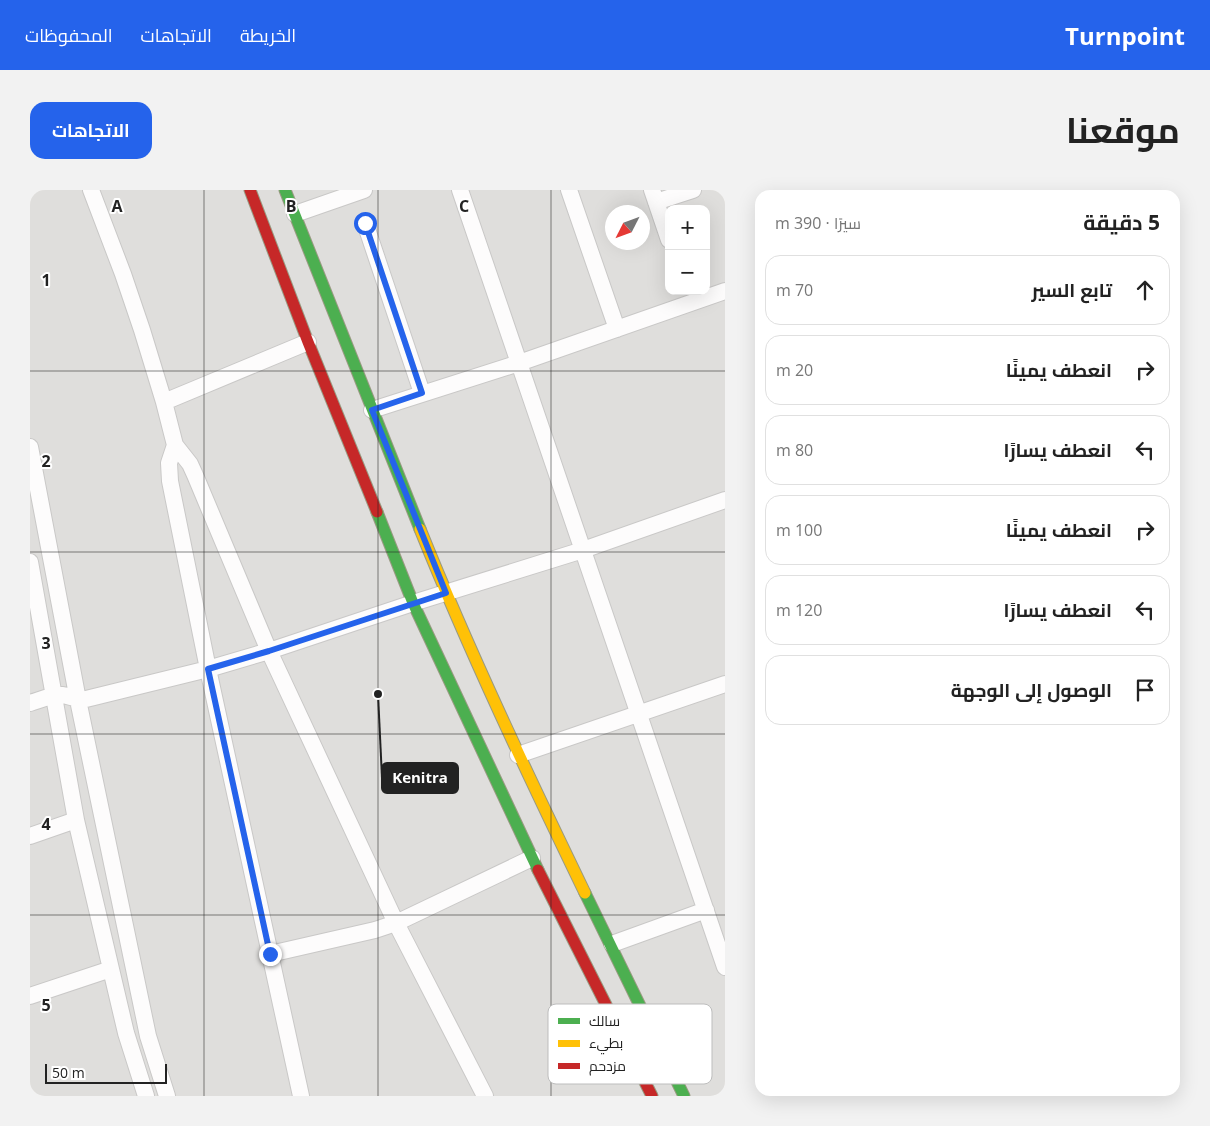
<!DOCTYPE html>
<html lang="ar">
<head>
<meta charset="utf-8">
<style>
	body { margin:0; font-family:"Open Sans",Cairo,sans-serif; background:#f2f2f2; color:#222; direction:rtl }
	.controls { position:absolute; right:15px; top:15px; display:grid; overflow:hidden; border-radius:10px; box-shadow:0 5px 20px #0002 }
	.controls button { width:45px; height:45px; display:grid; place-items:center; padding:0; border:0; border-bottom:1px solid #e0e0e0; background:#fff; color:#222; font:25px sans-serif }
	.compass { position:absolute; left:575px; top:15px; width:45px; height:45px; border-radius:50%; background:#fff; box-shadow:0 5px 20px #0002; rotate:228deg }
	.scale { position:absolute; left:15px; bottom:12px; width:122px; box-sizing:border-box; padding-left:5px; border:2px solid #222; border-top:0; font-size:14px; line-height:18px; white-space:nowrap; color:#222; -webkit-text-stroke:4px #fff; paint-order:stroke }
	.stop { position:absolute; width:15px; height:15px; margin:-11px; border:4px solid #2563eb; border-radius:50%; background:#fff }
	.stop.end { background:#2563eb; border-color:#fff; box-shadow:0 1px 5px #0008 }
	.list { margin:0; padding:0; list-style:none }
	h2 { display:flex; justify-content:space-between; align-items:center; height:65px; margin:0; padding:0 20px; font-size:21px }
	h2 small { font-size:16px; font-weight:400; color:#767676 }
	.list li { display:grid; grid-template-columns:32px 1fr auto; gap:15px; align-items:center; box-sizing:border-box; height:70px; margin:0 10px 10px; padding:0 10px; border:1px solid #e0e0e0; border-radius:15px }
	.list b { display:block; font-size:19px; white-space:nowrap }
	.list em { font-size:16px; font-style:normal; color:#767676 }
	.icon { flex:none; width:28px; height:28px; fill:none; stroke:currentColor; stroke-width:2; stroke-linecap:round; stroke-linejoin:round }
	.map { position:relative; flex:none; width:695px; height:906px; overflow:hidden; direction:ltr; border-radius:15px }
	header { display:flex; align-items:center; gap:30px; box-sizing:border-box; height:70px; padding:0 25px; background:#2563eb; color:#fff }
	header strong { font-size:24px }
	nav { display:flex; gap:28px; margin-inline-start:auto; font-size:18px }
	.intro { display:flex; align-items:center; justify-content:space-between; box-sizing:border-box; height:120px; padding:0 30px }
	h1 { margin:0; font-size:35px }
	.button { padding:12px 22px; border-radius:15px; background:#2563eb; color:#fff; font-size:18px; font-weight:700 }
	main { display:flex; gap:30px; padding:0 30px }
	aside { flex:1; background:#fff; border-radius:15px; box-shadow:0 5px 20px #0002 }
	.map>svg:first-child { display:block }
	.residential { fill:#dfdedc; fill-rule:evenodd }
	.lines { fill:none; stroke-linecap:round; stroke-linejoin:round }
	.street-casing { stroke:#c9c8c7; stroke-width:18 }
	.fast-casing { stroke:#999a82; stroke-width:13 }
	.slow-casing { stroke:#999a82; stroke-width:13 }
	.jam-casing { stroke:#999a82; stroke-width:13 }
	.street { stroke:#fdfcfc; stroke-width:16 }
	.fast { stroke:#4caf50; stroke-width:11 }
	.slow { stroke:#ffc107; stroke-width:11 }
	.jam { stroke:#c62828; stroke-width:11 }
	.route { stroke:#2563eb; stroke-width:6 }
	.grid { fill:none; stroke:#222; stroke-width:1; stroke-opacity:0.55 }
	.key { fill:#fff; stroke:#bdbdbd; stroke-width:1 }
	.key-label { font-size:14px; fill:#222 }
	.grid-label { font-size:16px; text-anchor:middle; font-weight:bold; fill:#222; stroke:#fff; stroke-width:4; stroke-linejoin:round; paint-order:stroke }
	.leader { fill:none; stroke:#222; stroke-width:2 }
	.callout-dot { fill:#222; stroke:#fff; stroke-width:2 }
	.callout { fill:#222; stroke:#222; stroke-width:2 }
	.callout-label { font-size:15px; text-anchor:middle; font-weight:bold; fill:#fff }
</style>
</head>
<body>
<header>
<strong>Turnpoint</strong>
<nav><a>الخريطة</a><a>الاتجاهات</a><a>المحفوظات</a></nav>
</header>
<div class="intro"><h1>موقعنا</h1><a class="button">الاتجاهات</a></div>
<main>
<aside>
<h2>5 دقيقة<small>سيرًا · 390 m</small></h2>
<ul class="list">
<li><svg class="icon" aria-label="ahead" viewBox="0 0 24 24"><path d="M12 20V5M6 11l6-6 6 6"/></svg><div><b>تابع السير</b></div><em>70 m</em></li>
<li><svg class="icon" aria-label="right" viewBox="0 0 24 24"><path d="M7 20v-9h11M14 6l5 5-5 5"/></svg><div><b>انعطف يمينًا</b></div><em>20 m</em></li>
<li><svg class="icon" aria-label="left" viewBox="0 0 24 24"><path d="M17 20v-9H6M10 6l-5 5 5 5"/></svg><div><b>انعطف يسارًا</b></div><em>80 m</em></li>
<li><svg class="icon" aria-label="right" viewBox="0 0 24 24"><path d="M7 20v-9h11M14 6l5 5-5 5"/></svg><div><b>انعطف يمينًا</b></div><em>100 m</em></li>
<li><svg class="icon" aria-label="left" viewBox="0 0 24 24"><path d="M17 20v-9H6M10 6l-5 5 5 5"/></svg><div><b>انعطف يسارًا</b></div><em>120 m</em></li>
<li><svg class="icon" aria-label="arrive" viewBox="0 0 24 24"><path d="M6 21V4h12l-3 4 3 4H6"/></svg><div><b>الوصول إلى الوجهة</b></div></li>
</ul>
</aside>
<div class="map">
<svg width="695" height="906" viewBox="0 0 695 906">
	<rect width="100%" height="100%" fill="#f0eeeb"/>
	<path class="residential" d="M0,0H695V906H0ZM639,19H676V101H639ZM582,22H612V52H582Z"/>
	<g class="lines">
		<defs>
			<path id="street" d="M61,0L93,84L112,140L134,212L145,255L160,274L165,285L239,461L366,733L455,906
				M430,0L695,777
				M539,0L587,139
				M622,0L639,50
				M626,12L663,0
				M265,24L334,0
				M335,33L392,203
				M134,212L278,152
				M342,220L489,173L695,101
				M145,255L139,273L140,291L178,479L271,906
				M0,257L48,510L118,846L137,906
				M0,372L46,630L96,843L116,906
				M0,513C10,510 21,505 32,505C40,506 47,510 56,509L178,479L239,461L383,413L553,360L695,310
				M488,565L695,494
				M0,646L46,630
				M582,754L676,720
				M240,764L345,740L366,733L502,668
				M0,806L81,779"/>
			<path id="fast" d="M255,0L390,339
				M347,322L383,413L508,680
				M555,703L654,906"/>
			<path id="slow" d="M390,339C440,463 497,583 555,703"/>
			<path id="jam" d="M220,0L278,152L347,322
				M508,680L622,906"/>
		</defs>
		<use href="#street" class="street-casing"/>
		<use href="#fast" class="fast-casing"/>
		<use href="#slow" class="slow-casing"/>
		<use href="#jam" class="jam-casing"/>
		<use href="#street" class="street"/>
		<use href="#fast" class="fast"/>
		<use href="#slow" class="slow"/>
		<use href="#jam" class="jam"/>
	</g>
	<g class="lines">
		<path class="route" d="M240,764L178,479L239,461L416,403L342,220L392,203L335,33"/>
	</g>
	<path class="grid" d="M174,0V906M348,0V906M521,0V906M0,181H695M0,362H695M0,544H695M0,725H695"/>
	<rect x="518" y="814" width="164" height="80" rx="8" class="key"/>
	<rect x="528" y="828" width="22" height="6" fill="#4caf50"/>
	<rect x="528" y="850" width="22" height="7" fill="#ffc107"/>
	<rect x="528" y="873" width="22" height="6" fill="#c62828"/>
	<g class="key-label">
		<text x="559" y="836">سالك</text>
		<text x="559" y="858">بطيء</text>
		<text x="559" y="881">مزدحم</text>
	</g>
	<g class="grid-label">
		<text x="87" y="22">A</text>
		<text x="261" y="22">B</text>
		<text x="434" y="22">C</text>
		<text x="16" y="96">1</text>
		<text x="16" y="277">2</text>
		<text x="16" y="459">3</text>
		<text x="16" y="640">4</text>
		<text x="16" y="821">5</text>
	</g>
	<path class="leader" d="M348 504L352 588"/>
	<circle class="callout-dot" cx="348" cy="504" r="5"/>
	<rect class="callout" x="352" y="573" width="76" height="30" rx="5"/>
	<g class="callout-label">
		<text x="390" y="593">Kenitra</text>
	</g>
</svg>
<div class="controls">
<button>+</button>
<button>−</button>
</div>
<svg class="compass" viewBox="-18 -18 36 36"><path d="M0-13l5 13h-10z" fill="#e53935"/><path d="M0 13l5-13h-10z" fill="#767676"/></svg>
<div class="scale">50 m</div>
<div class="stop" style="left:335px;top:33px"></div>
<div class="stop end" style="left:240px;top:764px"></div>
</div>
</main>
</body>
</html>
